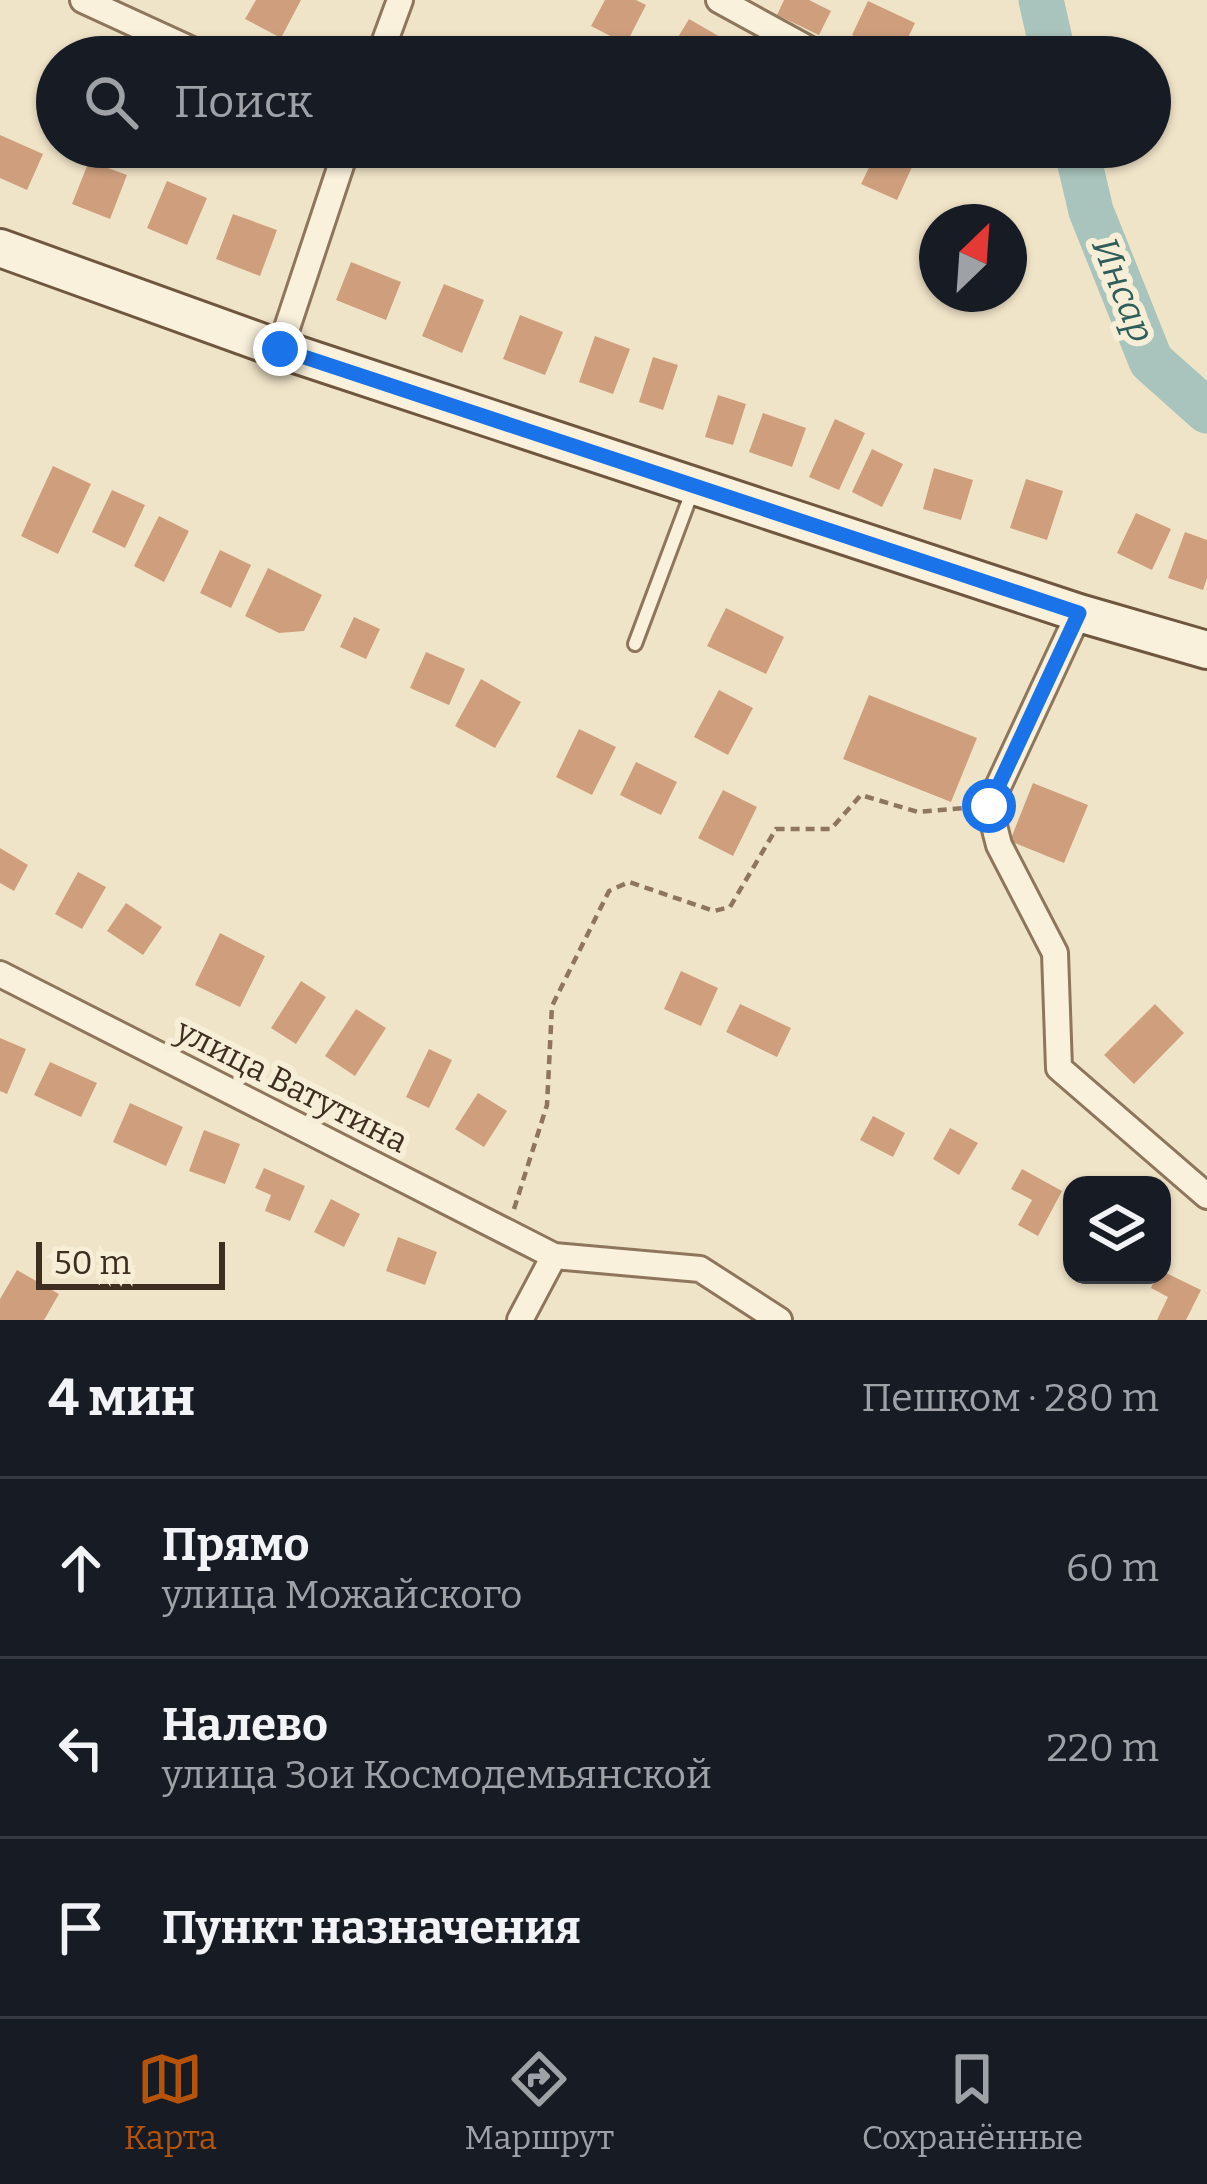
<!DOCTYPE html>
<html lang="ru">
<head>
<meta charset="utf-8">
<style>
	body { margin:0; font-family:Bitter,serif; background:#242831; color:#f1f3f6 }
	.controls { position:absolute; right:36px; bottom:36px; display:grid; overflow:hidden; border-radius:24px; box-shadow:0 3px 9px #0004 }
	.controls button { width:108px; height:108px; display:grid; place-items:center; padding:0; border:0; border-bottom:3px solid #363941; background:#171b24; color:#f1f3f6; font:60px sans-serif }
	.compass { position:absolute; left:919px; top:204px; width:108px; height:108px; border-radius:50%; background:#171b24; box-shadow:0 3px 9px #0004; rotate:25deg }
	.scale { position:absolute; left:36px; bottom:30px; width:189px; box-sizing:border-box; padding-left:12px; border:6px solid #3d2e20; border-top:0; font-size:33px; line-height:42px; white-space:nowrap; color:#3d2e20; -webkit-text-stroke:9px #f7eed8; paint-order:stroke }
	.stop { position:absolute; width:36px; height:36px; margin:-27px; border:9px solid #1a73e8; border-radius:50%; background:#fff }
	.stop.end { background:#1a73e8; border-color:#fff; box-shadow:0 3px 12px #0008 }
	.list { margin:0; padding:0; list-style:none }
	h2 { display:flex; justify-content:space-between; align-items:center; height:156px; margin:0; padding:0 48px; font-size:51px }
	h2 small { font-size:39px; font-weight:400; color:#9ea1a6 }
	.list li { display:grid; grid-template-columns:78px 1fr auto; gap:36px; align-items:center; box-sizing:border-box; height:180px; padding:0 48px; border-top:3px solid #363941 }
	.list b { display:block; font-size:45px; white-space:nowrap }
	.list p { margin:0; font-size:39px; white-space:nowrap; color:#9ea1a6 }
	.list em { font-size:39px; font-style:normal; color:#9ea1a6 }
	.icon { flex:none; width:66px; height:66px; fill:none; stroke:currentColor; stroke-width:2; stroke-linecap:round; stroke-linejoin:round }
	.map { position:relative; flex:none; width:1207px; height:1320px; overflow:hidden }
	.search { position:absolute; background:#171b24; box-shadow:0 3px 9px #0004; left:36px; right:36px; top:36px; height:132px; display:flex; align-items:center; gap:30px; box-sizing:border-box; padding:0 42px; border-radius:66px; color:#9ea1a6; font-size:45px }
	.sheet { height:696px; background:#171b24 }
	nav { display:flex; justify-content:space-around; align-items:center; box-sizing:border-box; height:168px; border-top:3px solid #363941; background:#171b24; font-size:33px; color:#9ea1a6 }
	nav a { display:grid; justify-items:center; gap:6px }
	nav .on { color:#b45309 }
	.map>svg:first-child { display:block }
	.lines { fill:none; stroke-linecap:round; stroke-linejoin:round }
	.river { stroke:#a9c4bc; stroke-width:45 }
	.building { fill:#cf9f7d }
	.lane-casing { stroke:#8d765c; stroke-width:18 }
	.street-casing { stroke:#8d765c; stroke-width:30 }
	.secondary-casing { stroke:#6f573f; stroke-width:42 }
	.path { stroke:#8d765c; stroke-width:4.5; stroke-dasharray:9 6; stroke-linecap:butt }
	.lane { stroke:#faf1dc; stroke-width:12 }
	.street { stroke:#faf1dc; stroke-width:24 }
	.secondary { stroke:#faf1dc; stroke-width:36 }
	.route { stroke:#1a73e8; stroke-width:15 }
	.labels { text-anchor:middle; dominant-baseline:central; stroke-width:12; stroke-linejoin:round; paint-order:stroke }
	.street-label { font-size:33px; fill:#3d2e20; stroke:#f7eed8 }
	.water-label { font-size:36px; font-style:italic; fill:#2f5d5a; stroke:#f7eed8 }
</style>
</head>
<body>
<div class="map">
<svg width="1207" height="1320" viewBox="0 0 1207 1320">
	<rect width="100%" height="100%" fill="#f0e4c8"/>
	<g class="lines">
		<path class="river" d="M1041,0L1054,57
			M1076,147L1091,211L1151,361L1207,411"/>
	</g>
	<path class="building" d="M256,0H301L281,38L245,19Z
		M605,0H636L646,5L626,44L591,26Z
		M784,0H809L831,11L819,35L777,15Z
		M868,1L915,23L899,57L852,35Z
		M689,19L722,38L711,57H666Z
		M0,135L43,154L27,190L0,178Z
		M795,147H831L820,167L792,153Z
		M879,147H896L917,156L897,200L861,184Z
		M89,161L127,175L110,219L72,204Z
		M167,181L207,198L187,245L147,228Z
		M233,214L277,230L260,276L216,259Z
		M351,262L401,282L386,320L336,300Z
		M444,284L484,300L462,353L422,336Z
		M520,315L563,332L545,375L503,359Z
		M595,336L630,349L613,394L579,382Z
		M653,357L678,365L663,410L639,402Z
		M718,395L746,404L733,445L705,437Z
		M763,413L806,428L792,467L749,452Z
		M835,419L865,433L839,490L809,477Z
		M872,449L903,464L882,507L852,492Z
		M53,466L91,484L58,554L21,536Z
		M934,468L973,480L961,520L923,509Z
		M1026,479L1063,491L1047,540L1010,528Z
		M112,490L145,505L125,548L92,532Z
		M1136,513L1171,529L1152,570L1117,553Z
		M159,516L189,531L164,582L134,566Z
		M1185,532L1207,540V578L1203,590L1168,578Z
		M220,550L251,565L231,608L200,593Z
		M268,568L322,595L304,631L279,633L245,616Z
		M726,608L784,637L766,674L707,646Z
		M354,617L380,629L366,659L340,647Z
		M426,652L465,669L449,705L410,688Z
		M481,679L521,702L495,748L455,726Z
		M719,690L753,708L728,755L694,737Z
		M869,695L977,738L951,802L843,759Z
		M579,729L616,747L592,795L556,777Z
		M636,762L677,782L661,815L620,795Z
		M1033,783L1088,805L1064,863L1010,841Z
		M723,790L757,807L733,856L698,838Z
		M0,848L28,865L14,891L0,883Z
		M78,872L106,887L82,929L55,914Z
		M126,903L162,927L143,955L107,931Z
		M220,933L265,956L240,1007L195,985Z
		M681,971L718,988L701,1026L664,1009Z
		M301,981L326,997L296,1044L271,1028Z
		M740,1004L791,1028L777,1057L726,1032Z
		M1155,1004L1184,1033L1134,1084L1104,1055Z
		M356,1009L386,1028L355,1076L325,1056Z
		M0,1038L26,1049L7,1094L0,1091Z
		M429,1049L452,1060L429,1108L406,1097Z
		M50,1062L97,1083L81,1117L34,1095Z
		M478,1093L507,1111L484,1147L455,1129Z
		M130,1103L183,1127L166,1166L113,1142Z
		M873,1116L905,1133L893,1157L860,1140Z
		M950,1128L978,1143L959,1175L933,1159Z
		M204,1130L240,1144L225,1184L189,1171Z
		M264,1168L305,1186L290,1221L265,1211L271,1195L255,1188Z
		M1022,1169L1062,1191L1038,1236L1018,1225L1032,1200L1011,1189Z
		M331,1199L360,1214L344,1247L314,1232Z
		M398,1237L437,1252L425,1285L386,1271Z
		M17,1270L59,1294L44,1320H0V1299Z
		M1162,1271L1201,1290L1186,1320H1157L1168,1297L1151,1288L1157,1275H1162Z"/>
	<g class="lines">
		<defs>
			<path id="lane" d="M635,644L692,492"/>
			<path id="street" d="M83,0L207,57
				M719,0L823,57
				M379,57L400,0
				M280,349L347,147
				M1079,613L989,806L999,845L1055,953L1059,1068L1207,1196
				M0,974L554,1256L700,1269L779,1320
				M520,1320L554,1256"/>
			<path id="secondary" d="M0,248L280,349L1079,613L1207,650"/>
		</defs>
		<use href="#lane" class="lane-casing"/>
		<use href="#street" class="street-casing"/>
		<use href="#secondary" class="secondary-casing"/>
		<path class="path" d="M514,1209L547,1105L552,1006L609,891L629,882L714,911L730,907L776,829H831L861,795L918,812L966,808"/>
		<use href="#lane" class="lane"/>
		<use href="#street" class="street"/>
		<use href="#secondary" class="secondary"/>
	</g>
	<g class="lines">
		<path class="route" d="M280,349L1079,613L989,806"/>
	</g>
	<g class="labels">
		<g class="street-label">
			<text transform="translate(292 1086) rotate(27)">улица Ватутина</text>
		</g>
		<g class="water-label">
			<text transform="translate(1123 290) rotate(68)">Инсар</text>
		</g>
	</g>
</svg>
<div class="controls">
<button><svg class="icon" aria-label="layers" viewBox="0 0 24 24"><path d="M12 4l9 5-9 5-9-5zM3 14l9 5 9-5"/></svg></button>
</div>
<svg class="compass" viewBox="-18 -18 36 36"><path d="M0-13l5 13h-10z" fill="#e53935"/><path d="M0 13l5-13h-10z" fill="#9ea1a6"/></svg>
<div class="scale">50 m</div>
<div class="stop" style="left:989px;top:806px"></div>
<div class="stop end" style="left:280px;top:349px"></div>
<div class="search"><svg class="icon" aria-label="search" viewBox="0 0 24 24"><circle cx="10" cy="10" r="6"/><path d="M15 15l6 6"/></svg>Поиск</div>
</div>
<section class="sheet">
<h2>4 мин<small>Пешком · 280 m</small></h2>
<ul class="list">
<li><svg class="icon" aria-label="ahead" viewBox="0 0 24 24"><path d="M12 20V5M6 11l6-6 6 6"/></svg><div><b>Прямо</b><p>улица Можайского</p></div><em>60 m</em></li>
<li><svg class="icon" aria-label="left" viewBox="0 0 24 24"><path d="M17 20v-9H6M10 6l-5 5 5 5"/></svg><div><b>Налево</b><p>улица Зои Космодемьянской</p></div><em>220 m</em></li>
<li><svg class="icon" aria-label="arrive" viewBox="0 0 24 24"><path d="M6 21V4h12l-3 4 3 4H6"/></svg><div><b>Пункт назначения</b></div></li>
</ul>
</section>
<nav>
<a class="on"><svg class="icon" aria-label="map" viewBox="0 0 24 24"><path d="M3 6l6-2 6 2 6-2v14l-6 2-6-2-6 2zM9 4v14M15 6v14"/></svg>Карта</a>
<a><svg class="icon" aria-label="directions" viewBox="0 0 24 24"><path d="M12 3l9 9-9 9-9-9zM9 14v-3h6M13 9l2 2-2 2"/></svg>Маршрут</a>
<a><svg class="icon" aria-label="saved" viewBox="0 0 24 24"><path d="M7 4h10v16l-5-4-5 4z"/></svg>Сохранённые</a>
</nav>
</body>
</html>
